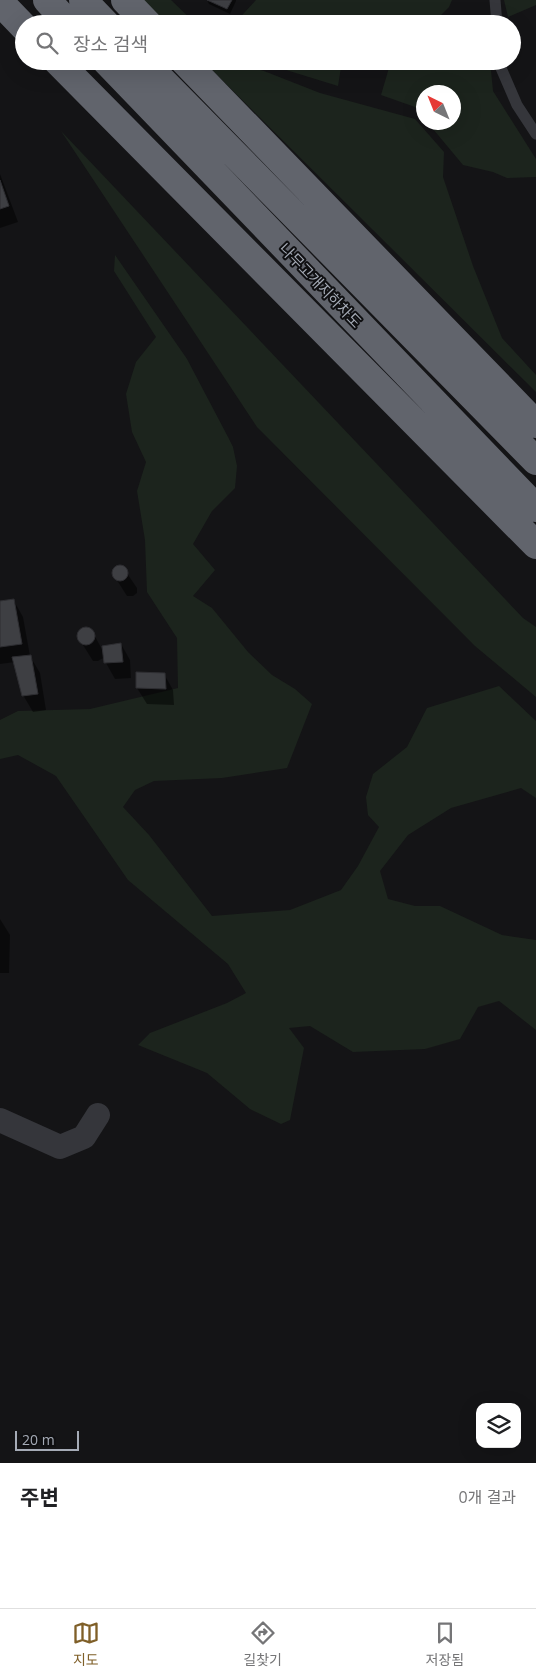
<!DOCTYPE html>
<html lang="ko">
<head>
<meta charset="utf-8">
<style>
	body { margin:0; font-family:"Open Sans","Noto Sans KR",sans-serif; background:#f2f2f2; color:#202124 }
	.controls { position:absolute; right:15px; bottom:15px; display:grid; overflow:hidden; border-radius:10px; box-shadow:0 5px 20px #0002 }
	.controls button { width:45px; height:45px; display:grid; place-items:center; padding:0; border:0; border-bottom:1px solid #e0e0e0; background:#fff; color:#202124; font:25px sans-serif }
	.compass { position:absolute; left:416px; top:85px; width:45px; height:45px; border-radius:50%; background:#fff; box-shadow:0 5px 20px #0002; rotate:317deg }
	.scale { position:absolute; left:15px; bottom:12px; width:64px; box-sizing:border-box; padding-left:5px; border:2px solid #a5abb6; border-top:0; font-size:14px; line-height:18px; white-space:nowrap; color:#a5abb6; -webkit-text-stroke:4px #0f0f11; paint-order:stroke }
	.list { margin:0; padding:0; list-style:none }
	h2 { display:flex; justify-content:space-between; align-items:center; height:65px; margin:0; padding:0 20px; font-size:21px }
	h2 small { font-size:16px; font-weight:400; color:#757577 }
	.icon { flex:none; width:28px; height:28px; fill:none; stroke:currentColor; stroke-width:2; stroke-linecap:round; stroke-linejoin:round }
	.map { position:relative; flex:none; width:536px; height:1463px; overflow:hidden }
	.search { position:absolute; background:#fff; box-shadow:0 5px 20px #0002; left:15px; right:15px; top:15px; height:55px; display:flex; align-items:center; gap:12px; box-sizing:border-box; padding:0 18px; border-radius:28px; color:#757577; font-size:19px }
	.sheet { height:145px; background:#fff }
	nav { display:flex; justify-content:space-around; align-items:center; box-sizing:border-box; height:70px; border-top:1px solid #e0e0e0; background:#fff; font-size:14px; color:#757577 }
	nav a { display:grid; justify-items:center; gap:2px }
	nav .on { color:#7f5f28 }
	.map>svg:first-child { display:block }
	.green { fill:#1c241d }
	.shadow { fill:#0007 }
	.building { fill:#3e3f43; stroke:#2e2e32 }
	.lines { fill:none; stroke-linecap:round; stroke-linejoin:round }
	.lane { stroke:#35363b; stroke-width:11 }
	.street { stroke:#35363b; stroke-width:24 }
	.highway { stroke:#61646c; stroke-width:28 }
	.labels { text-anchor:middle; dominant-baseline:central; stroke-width:4; stroke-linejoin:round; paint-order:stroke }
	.street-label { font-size:15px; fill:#a5abb6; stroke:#0f0f11 }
</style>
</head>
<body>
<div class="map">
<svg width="536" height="1463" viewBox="0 0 536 1463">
	<rect width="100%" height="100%" fill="#141416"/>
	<path class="green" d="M141,0H171L196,24H165Z
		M256,0H452L449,7L432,24H413L409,21L358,24H234Z
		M504,0H536V5L508,17Z
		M203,61H235L238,64L264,71L320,93L415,119L444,152L443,177L473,266L502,338L536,375V392Z
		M257,61H342L338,86Z
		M391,61H490L493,91L536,159V177L507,178L493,172L463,165L428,123L454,122V92H424L423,117L415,107L381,95Z
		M61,131L523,618L536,627V697L475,646L257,427Z
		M115,255L187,359L228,437L233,447L237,466L235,488L212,511L193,544L215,570L193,596L212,608L248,652L272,675L295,689L312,704L287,768L222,778L154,781L135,790L123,807L149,835L212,916L290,910L341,890L358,866L379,827L368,815L366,797L373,774L407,747L427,708L499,686L536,721V798L521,788L451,808L408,835L380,871L388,899L415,906H440L502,935L536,940V1030L499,1001L478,1007L460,1039L425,1049L353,1052L310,1026L289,1028L304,1048L290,1120L281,1124L250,1109L207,1073L138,1045L150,1033L227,1003L246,993L228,964L128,880L56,776L18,755L0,759V720L18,711L90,709L178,688L177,638L147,592L145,540L137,491L146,462L132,432L126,394L136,362L156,337L114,271Z"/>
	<path class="shadow" d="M207,0H236V1L230,14L209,4Z
		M0,174L18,222L0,228Z
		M122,566L137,588V593L133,596H127L113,574L114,570L118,567Z
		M14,601L23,617L30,656L40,673L46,710L33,712L23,695L15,662L0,664V603Z
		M83,629H91L104,653L121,644L130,660L131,678L115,679L106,663L104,654L103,658L98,661H93L78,637L79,632Z
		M164,674L173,690L174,705L147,704L137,688Z
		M0,919L10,935L9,973H0Z"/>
	<path class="building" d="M207,0H232L227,9Z
		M0,180L9,206L0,209Z
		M112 573a8 8 0 1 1 16 0a8 8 0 1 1-16 0Z
		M14,599L22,644L0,647V601Z
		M77 636a9 9 0 1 1 18 0a9 9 0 1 1-18 0Z
		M121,643L123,662L104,663L102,646Z
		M31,655L38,694L22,696L12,657Z
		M136,672L165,673L166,689L136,688Z"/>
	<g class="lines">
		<path class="lane" d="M495,0L497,24
			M500,61L501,68L517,105L536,134"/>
		<path class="street" d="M0,1120L60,1147L84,1137L98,1115"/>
		<path class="highway" d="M47,0L69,24
			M83,0L106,24
			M125,0L148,24
			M0,2L24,27
			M57,61L536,545
			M106,61L536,508
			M143,61L536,461
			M184,61L536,424"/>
	</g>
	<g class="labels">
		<g class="street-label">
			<text transform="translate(321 285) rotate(46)">나무고개지하차도</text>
		</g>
	</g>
</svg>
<div class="controls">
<button><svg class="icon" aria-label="layers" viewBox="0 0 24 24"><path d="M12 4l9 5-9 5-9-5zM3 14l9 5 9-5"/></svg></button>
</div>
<svg class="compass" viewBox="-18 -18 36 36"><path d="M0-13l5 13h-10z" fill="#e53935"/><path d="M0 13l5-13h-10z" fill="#757577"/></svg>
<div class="scale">20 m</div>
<div class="search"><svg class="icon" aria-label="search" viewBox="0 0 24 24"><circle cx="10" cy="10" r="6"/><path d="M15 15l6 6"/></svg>장소 검색</div>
</div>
<section class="sheet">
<h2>주변<small>0개 결과</small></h2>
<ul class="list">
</ul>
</section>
<nav>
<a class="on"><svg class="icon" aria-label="map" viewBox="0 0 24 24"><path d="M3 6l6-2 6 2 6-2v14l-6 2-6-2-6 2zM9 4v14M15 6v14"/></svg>지도</a>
<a><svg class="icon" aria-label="directions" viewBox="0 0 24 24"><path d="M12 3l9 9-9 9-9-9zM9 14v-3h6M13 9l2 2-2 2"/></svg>길찾기</a>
<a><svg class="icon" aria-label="saved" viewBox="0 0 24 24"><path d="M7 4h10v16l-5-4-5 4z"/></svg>저장됨</a>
</nav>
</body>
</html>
